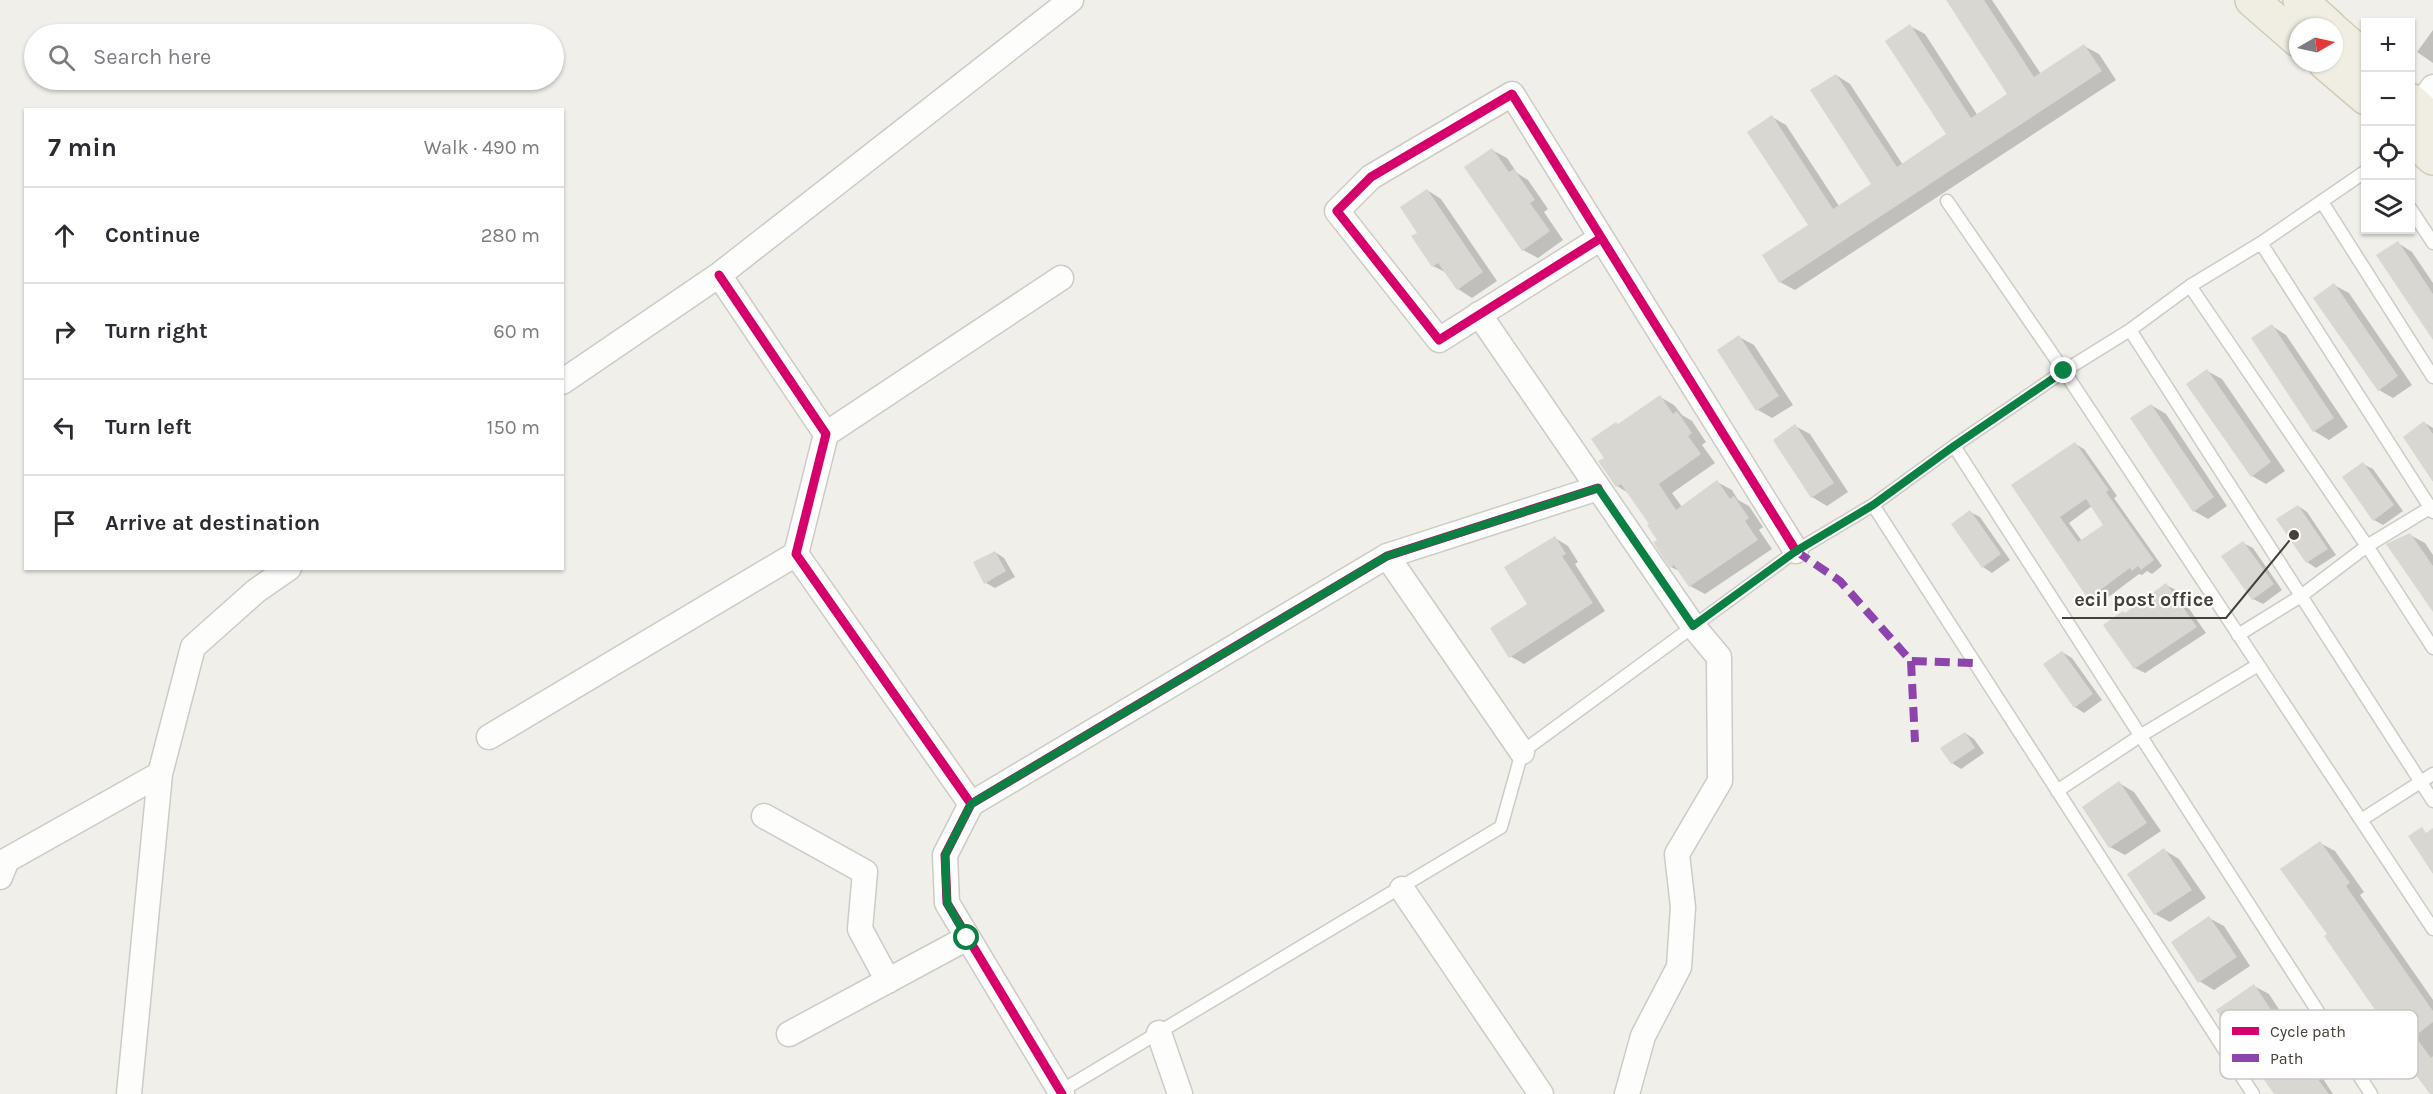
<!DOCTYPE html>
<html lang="en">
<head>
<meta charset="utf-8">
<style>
	body { margin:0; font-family:Karla,sans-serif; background:#f2f2f3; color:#2b2b33 }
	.controls { position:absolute; right:18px; top:18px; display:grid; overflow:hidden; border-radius:0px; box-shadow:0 2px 4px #0004 }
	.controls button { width:54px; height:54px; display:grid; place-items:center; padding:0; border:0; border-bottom:2px solid #e1e1e2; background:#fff; color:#2b2b33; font:30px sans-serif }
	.compass { position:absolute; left:2289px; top:18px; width:54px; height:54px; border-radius:50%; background:#fff; box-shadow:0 2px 4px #0004; rotate:81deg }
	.stop { position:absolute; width:18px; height:18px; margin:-14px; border:4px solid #0b8043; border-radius:50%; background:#fff }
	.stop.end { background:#0b8043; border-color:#fff; box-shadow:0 2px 6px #0008 }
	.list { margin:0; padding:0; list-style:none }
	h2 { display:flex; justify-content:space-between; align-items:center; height:78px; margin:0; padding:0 24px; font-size:26px }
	h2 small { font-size:20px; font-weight:400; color:#7c7c81 }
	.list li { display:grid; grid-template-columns:39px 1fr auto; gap:18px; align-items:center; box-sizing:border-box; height:96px; padding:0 24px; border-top:2px solid #e1e1e2 }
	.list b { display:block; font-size:22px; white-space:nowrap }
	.list em { font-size:20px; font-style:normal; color:#7c7c81 }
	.icon { flex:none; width:33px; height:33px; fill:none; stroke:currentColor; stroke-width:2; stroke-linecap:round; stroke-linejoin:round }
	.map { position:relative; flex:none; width:2433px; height:1094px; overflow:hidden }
	.search { position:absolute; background:#fff; box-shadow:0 2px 4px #0004; left:24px; top:24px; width:540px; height:66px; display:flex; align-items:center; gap:15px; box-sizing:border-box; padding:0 21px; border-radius:33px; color:#7c7c81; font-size:22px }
	.panel { position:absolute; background:#fff; box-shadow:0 2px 4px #0004; left:24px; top:108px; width:540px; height:462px; border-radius:0px }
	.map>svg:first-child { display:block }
	.shadow { fill:#0003; fill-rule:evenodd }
	.building { fill:#d9d7d2; fill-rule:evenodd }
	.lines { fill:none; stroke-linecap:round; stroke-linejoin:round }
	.service-casing { stroke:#cccbc6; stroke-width:15 }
	.minor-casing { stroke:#cccbc6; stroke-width:27 }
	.primary-casing { stroke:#d2cbb7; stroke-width:36 }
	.service { stroke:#fdfdfc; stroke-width:12 }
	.minor { stroke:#fdfdfc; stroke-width:24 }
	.primary { stroke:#f0ede3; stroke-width:33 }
	.quiet { stroke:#8e44ad; stroke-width:8; stroke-dasharray:15 8; stroke-linecap:butt }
	.cycleway-casing { stroke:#fff; stroke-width:13 }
	.cycleway { stroke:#d6006c; stroke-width:9 }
	.route { stroke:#0b8043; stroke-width:8 }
	.key { fill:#fff; stroke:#c8c6c3; stroke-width:1.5 }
	.key-label { font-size:16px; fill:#464036 }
	.leader { fill:none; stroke:#464036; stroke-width:2 }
	.callout-dot { fill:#464036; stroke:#fff; stroke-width:2 }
	.callout-label { font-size:20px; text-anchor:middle; font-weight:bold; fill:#464036; stroke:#fff; stroke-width:4.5; stroke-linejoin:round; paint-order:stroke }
</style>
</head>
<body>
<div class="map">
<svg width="2433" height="1094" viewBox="0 0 2433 1094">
	<rect width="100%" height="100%" fill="#f0efea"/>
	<path class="shadow" d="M1948,0H1992L2041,74L2084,46L2099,54L2116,80L1795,290L1780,282L1810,226L1772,117L1786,125L1839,206L1873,184L1836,75L1850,84L1903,165L1948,135L1910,26L1925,34L1978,116L2010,95Z
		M2433,30V63L2417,52Z
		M1492,150L1507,158L1517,173L1528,180L1548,209L1544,212L1563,240L1538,258L1523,250Z
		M1427,190L1441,199L1497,281L1472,298L1458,289L1447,273L1433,266L1419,233Z
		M2398,243L2412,252L2433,283V337Z
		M2334,285L2349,293L2412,385L2393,398L2379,390Z
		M2272,326L2286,335L2348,427L2329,440L2314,431Z
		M1739,337L1754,345L1793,405L1772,418L1758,410Z
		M2207,371L2222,379L2285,471L2266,484L2252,476Z
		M1660,397L1674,405L1682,415L1692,421L1706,442L1702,445L1715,463L1672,493L1682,507L1717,482L1732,490L1738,500L1749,506L1763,527L1759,530L1772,549L1705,594L1690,586L1681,572L1671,567L1651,524L1630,494L1617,486L1606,458L1619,425Z
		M2151,405L2166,414L2227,506L2208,519L2194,511Z
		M2425,423L2433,428V479Z
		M1795,426L1810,434L1848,492L1827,506L1812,497L1775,440Z
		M2075,444L2084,449L2117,496L2114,498L2162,566L2152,574L2147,571L2142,575L2139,574L2099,604L2089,598L2013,486ZM2092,506L2105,525L2082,541L2069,523Z
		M2363,464L2373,469L2403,511L2383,525L2374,520Z
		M2298,506L2307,512L2336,555L2316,568L2307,562Z
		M1970,512L1980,517L2010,560L1992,573L1983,567Z
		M2410,535L2425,543L2433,555V610L2388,545Z
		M1555,538L1568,546L1578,562L1575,564L1605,611L1524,664L1510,656Z
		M2243,543L2253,548L2282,590L2263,604L2253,599Z
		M995,552L1004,558L1015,577L995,588L986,583Z
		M2166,585L2176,590L2206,633L2145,673L2135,668L2126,614Z
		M2062,652L2072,658L2102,700L2084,713L2075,707Z
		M1965,733L1974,739L1984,753L1961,769L1952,763Z
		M2119,783L2134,792L2161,831L2125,855L2110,847Z
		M2320,843L2335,851L2364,892L2360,895L2433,1000V1094L2326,937L2329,934Z
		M2164,850L2179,859L2206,898L2170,922L2155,914Z
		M2209,918L2224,926L2250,966L2214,990L2199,981Z
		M2254,986L2269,994L2295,1034L2259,1058L2244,1050Z
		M2300,1053L2310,1059L2333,1094H2275Z"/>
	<path class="building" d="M1946,0H1984L2034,77L2084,44L2102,71L1779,283L1762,255L1808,225L1747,132L1772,115L1833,209L1871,184L1810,90L1836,74L1897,167L1946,134L1885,41L1910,24L1971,118L2007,94Z
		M1492,148L1509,172L1514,169L1535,200L1530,203L1550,231L1522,251L1464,167Z
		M1427,189L1483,272L1457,290L1438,263L1432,267L1411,236L1417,233L1400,207Z
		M2398,241L2433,294V340L2376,255Z
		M2334,283L2398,376L2378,391L2313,298Z
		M2272,324L2334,418L2313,432L2251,338Z
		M1739,335L1779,396L1756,411L1717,350Z
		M2207,369L2271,462L2251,477L2186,384Z
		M1660,395L1673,414L1677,411L1692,433L1688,436L1701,454L1659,484L1676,510L1717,480L1730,499L1734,496L1749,518L1745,521L1758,540L1689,587L1674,565L1670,568L1653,542L1657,540L1647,525L1649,524L1621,484L1616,487L1598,461L1604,458L1591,439L1616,422L1618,424Z
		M2151,404L2214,497L2193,512L2130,418Z
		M2424,421L2433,434V482L2403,437Z
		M1795,424L1834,483L1811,498L1773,440Z
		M2075,442L2109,490L2106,492L2154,560L2141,570L2138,566L2132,571L2130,568L2088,599L2011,485ZM2086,499L2103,525L2078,542L2060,517Z
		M2363,462L2394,505L2373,521L2342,477Z
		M2298,505L2328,549L2306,563L2276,519Z
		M1970,510L2001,554L1982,568L1951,524Z
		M2410,533L2433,566V612L2386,544Z
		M1555,536L1566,554L1562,556L1593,603L1509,658L1490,628L1527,604L1504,567Z
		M2243,541L2274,584L2252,600L2221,556Z
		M995,551L1006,571L984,584L973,562Z
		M2166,583L2197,627L2134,669L2103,625L2123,611L2125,613Z
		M2062,651L2093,694L2074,708L2043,664Z
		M1965,732L1975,748L1951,764L1940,748Z
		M2119,781L2147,823L2109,848L2082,807Z
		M2422,827L2426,833L2433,828V874L2408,836Z
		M2320,841L2350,883L2346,886L2433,1011V1022L2415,1036L2431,1058L2433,1056V1094H2430L2413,1071L2416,1069L2324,936L2327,934L2280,869Z
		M2164,848L2192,890L2154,915L2127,874Z
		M2209,916L2237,957L2198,983L2171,942Z
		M2254,984L2281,1025L2243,1051L2216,1010Z
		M2300,1052L2309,1067L2329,1094H2274L2262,1077Z"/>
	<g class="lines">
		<defs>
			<path id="service" d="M1947,201L2064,371L2433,929
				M2322,202L2433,377
				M2410,208L2433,243
				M2261,243L2433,512
				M2190,286L2367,546L2433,648
				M2130,330L2433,801
				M1954,446L2371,1094
				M1873,505L2253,1094
				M2238,635L2301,596L2367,546L2433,506
				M2057,791L2140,736L2258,665
				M2361,820L2433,774
				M1061,1091L1501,827L1522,752L1796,551L1873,505L1954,446L2064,371L2130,330L2190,286L2261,243L2366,171"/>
			<path id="minor" d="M2419,107L2433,87
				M1601,238L1439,340L1337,211L1371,177L1512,94L1796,551
				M719,275L826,434L796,554L971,804L945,855L947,903L1062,1094
				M1479,314L1693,626L1719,657L1720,781L1677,854L1683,907L1679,967L1643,1036L1627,1094
				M562,382L719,275L1071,0
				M826,434L1061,278
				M1387,556L1522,752
				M489,737L796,554
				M971,804L1387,556L1598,488
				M764,816L865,872L860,929L888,981
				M0,877L7,860L160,774
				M1402,889L1541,1094
				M1159,1033L1180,1094
				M789,1034L967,938
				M129,1094L160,774L193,647L256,591L289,568"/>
			<path id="primary" d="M2252,0L2298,40
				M2300,0L2330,27
				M2334,31L2366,59
				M2325,63L2366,98
				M2410,100L2433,121
				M2410,137L2433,158"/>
		</defs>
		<use href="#service" class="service-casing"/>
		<use href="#minor" class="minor-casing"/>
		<use href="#primary" class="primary-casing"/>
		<use href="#service" class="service"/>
		<use href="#minor" class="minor"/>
		<use href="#primary" class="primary"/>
		<path class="quiet" d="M1796,551L1840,581L1911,661L1974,663
			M1911,661L1915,742"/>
		<defs>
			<path id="cycleway" d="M1601,238L1439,340L1337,211L1371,177L1512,94L1796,551
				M719,275L826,434L796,554L971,804L945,855L947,903L1062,1094
				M971,804L1387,556L1598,488"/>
		</defs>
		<use href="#cycleway" class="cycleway-casing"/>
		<use href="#cycleway" class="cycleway"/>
	</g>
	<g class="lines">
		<path class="route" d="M967,938L947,903L945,855L971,804L1387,556L1598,488L1693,626L1796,551L1873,505L1954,446L2064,371"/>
	</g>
	<rect x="2220" y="1010" width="198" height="69" rx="9" class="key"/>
	<rect x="2232" y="1027" width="27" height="8" fill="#d6006c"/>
	<rect x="2232" y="1054" width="27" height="8" fill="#8e44ad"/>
	<g class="key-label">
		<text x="2270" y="1037">Cycle path</text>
		<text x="2270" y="1064">Path</text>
	</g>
	<path class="leader" d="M2294 535L2226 618H2062"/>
	<circle class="callout-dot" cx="2294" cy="535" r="6"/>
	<g class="callout-label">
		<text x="2144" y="606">ecil post office</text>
	</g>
</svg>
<div class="controls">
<button>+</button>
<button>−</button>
<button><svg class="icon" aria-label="locate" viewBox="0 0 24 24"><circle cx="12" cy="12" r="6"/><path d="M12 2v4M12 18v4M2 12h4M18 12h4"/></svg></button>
<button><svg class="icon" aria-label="layers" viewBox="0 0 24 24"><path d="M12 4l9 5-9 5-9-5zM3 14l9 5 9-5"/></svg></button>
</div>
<svg class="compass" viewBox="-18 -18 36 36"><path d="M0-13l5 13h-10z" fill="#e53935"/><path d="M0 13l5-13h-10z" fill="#7c7c81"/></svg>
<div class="stop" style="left:967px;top:938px"></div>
<div class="stop end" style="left:2064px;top:371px"></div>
<div class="search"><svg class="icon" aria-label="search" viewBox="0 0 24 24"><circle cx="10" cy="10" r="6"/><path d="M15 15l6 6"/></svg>Search here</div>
<section class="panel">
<h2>7 min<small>Walk · 490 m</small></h2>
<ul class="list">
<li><svg class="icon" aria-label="ahead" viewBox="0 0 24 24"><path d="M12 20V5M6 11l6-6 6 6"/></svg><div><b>Continue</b></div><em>280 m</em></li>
<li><svg class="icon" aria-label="right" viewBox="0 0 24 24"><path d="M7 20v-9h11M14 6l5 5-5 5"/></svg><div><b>Turn right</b></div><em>60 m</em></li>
<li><svg class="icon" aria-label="left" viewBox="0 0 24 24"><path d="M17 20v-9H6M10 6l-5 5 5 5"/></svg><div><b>Turn left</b></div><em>150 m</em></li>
<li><svg class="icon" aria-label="arrive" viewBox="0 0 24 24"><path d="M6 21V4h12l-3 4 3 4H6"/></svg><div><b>Arrive at destination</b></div></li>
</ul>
</section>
</div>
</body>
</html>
